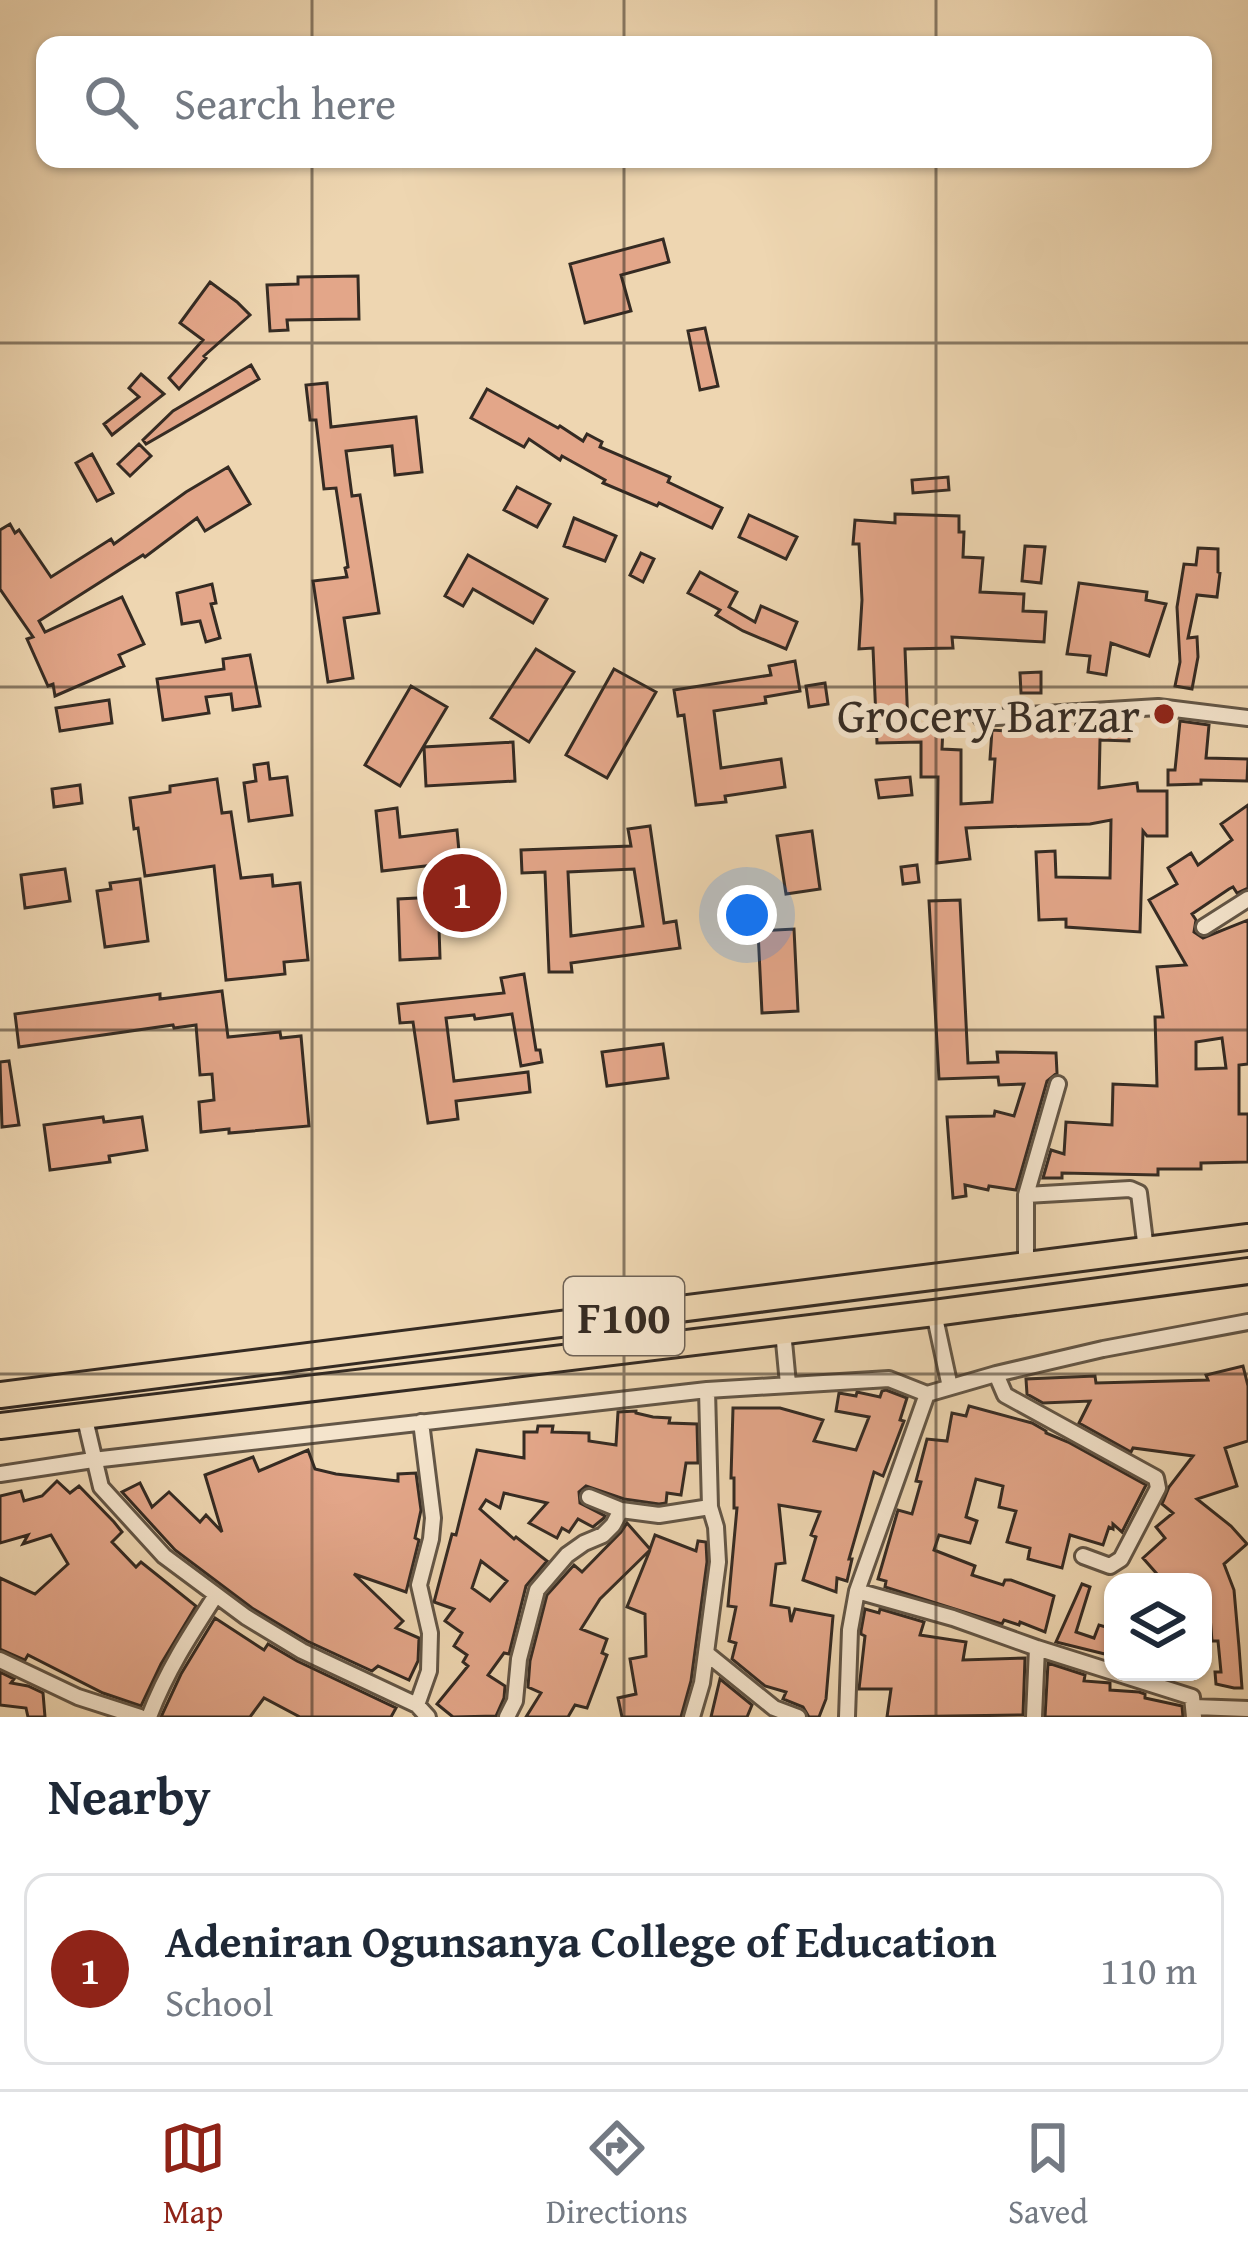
<!DOCTYPE html>
<html lang="en">
<head>
<meta charset="utf-8">
<style>
	body { margin:0; font-family:"Gentium Book Plus",serif; background:#f6f6f7; color:#1f2937 }
	.controls { position:absolute; right:36px; bottom:36px; display:grid; overflow:hidden; border-radius:24px; box-shadow:0 3px 9px #0004 }
	.controls button { width:108px; height:108px; display:grid; place-items:center; padding:0; border:0; border-bottom:3px solid #e0e1e3; background:#fff; color:#1f2937; font:60px sans-serif }
	.you { position:absolute; left:747px; top:915px; width:42px; height:42px; margin:-30px; border:9px solid #fff; border-radius:50%; background:#1a73e8; box-shadow:0 0 0 18px #1a73e833 }
	.badge { display:grid; place-items:center; width:78px; height:78px; border-radius:50%; background:#8f2418; color:#fff; font-size:39px; font-weight:700 }
	.pin { position:absolute; translate:-50% -50%; border:6px solid #fff; box-shadow:0 3px 12px #0006 }
	.list { margin:0; padding:0; list-style:none }
	h2 { display:flex; justify-content:space-between; align-items:center; height:156px; margin:0; padding:0 48px; font-size:51px }
	h2 small { font-size:39px; font-weight:400; color:#747a83 }
	.list li { display:grid; grid-template-columns:78px 1fr auto; gap:36px; align-items:center; box-sizing:border-box; height:192px; margin:0 24px 24px; padding:0 24px; border:3px solid #e0e1e3; border-radius:24px }
	.list b { display:block; font-size:45px; white-space:nowrap }
	.list p { margin:0; font-size:39px; white-space:nowrap; color:#747a83 }
	.list em { font-size:39px; font-style:normal; color:#747a83 }
	.icon { flex:none; width:66px; height:66px; fill:none; stroke:currentColor; stroke-width:2; stroke-linecap:round; stroke-linejoin:round }
	.map { position:relative; flex:none; width:1248px; height:1717px; overflow:hidden }
	.search { position:absolute; background:#fff; box-shadow:0 3px 9px #0004; left:36px; right:36px; top:36px; height:132px; display:flex; align-items:center; gap:30px; box-sizing:border-box; padding:0 42px; border-radius:24px; color:#747a83; font-size:45px }
	.sheet { height:372px; background:#fff }
	nav { display:flex; justify-content:space-around; align-items:center; box-sizing:border-box; height:168px; border-top:3px solid #e0e1e3; background:#fff; font-size:33px; color:#747a83 }
	nav a { display:grid; justify-items:center; gap:6px }
	nav .on { color:#8f2418 }
	.map>svg:first-child { display:block }
	.building { fill:#e3a689; stroke:#352b23; stroke-width:3; fill-rule:evenodd }
	.lines { fill:none; stroke-linecap:round; stroke-linejoin:round }
	.street-casing { stroke:#635646; stroke-width:20 }
	.highway-casing { stroke:#352b23; stroke-width:30 }
	.street { stroke:#f4e4cc; stroke-width:14 }
	.highway { stroke:#eed6b1; stroke-width:24 }
	.grid { fill:none; stroke:#352b23; stroke-width:3; stroke-opacity:0.55 }
	.poi-dot { fill:#8f2418; stroke:#f4e4cc; stroke-width:4.5 }
	.labels { text-anchor:middle; dominant-baseline:central; stroke-width:12; stroke-linejoin:round; paint-order:stroke }
	.shield { fill:#f4e4cc; stroke:#6e6256; stroke-width:3 }
	.shield-label { font-size:45px; font-weight:bold; fill:#352b23 }
	.poi-label { font-size:48px; fill:#352b23; stroke:#f4e4cc; text-anchor:end }
</style>
</head>
<body>
<div class="map">
<svg width="1248" height="1717" viewBox="0 0 1248 1717">
	<rect width="100%" height="100%" fill="#eed6b1"/>
	<filter id="stains"><feTurbulence type="fractalNoise" baseFrequency=".00167" numOctaves="4"/><feColorMatrix values="0 0 0 0 .2 0 0 0 0 .09 0 0 0 0 .02 0 0 0 .5 -.17"/></filter>
	<radialGradient id="worn" r=".72"><stop offset=".6" stop-color="#630" stop-opacity="0"/><stop offset="1" stop-color="#630" stop-opacity=".3"/></radialGradient>
	<path class="building" d="M663,239L669,262L621,275L631,311L585,323L570,264Z
		M358,276L359,319L287,320L288,330L270,331L267,285L298,284V277Z
		M210,282L237,302L250,315L204,356L206,358L179,389L169,378L203,340L180,323Z
		M705,328L718,386L700,390L688,331Z
		M251,365L259,379L146,444L143,440L173,411Z
		M141,374L164,394L112,435L104,424L139,397L129,388Z
		M327,383L331,427L416,417L422,472L395,475L392,446L346,451L352,496L360,495L379,613L344,618L353,678L328,682L313,581L347,577L345,568L348,567L336,488L324,489L316,420H310L306,385Z
		M487,389L558,428L560,426L583,441L587,434L602,442L600,447L670,477L668,482L722,508L712,528L659,503L657,506L603,483L605,480L562,456L560,460L529,439L524,447L471,418Z
		M139,444L151,456L130,476L118,464Z
		M92,454L113,493L97,501L76,463Z
		M228,467L250,504L205,531L197,518L145,557L143,555L39,621L45,632L122,597L144,644L119,655L124,666L55,696L53,684L48,686L27,639L33,637L0,589V530L10,524L15,533L19,530L51,577L111,539L114,544L186,492Z
		M948,477L949,490L913,493L912,480Z
		M517,487L550,504L537,527L504,510Z
		M895,514L959,516V532H964L963,557L983,558L980,592L1024,594L1023,611L1046,612L1044,642L952,637L953,648L905,649L908,727H943L942,749L961,750V804L992,802L995,759H990L992,730L1038,733V727L1075,728L1076,724L1116,725V721L1130,720L1129,741L1100,740L1099,788L1137,783L1138,791H1167V836H1147L1143,831L1140,932L1066,927V919L1039,920L1036,852L1055,851L1056,877L1110,878L1111,820L1090,824L966,828L970,859L937,863L938,777H921V742L877,743L873,648L859,649L862,600L859,544H853L855,520L895,523Z
		M749,515L797,537L786,559L739,537Z
		M574,518L616,536L605,561L564,546Z
		M1025,546L1045,547L1041,583L1022,581Z
		M1198,548L1218,549V572L1220,573L1217,597L1197,595L1188,638L1197,637L1198,657L1192,689L1175,686L1180,662L1177,607L1184,564L1196,565Z
		M641,553L654,559L643,582L630,575Z
		M468,555L547,599L533,623L473,589L463,606L445,596Z
		M700,572L737,592L729,607L755,622L761,606L797,622L786,649L743,631L716,615L720,610L688,593Z
		M1079,583L1147,592L1146,600L1166,604L1149,656L1111,643L1106,675L1088,672L1090,656L1067,654Z
		M212,584L216,603L211,604L220,638L206,642L200,621L182,624L177,593Z
		M536,649L574,672L529,742L491,718Z
		M250,655L260,706L233,710L231,694L206,697L209,713L163,720L157,679L224,669L223,659Z
		M795,661L800,691L765,697L766,703L714,711L721,768L781,759L785,787L725,796L726,802L696,805L684,715L678,716L674,690L771,675L769,666Z
		M614,669L656,692L607,778L566,755Z
		M1041,672V693H1021L1020,673Z
		M825,683L828,704L809,707L806,686Z
		M411,686L447,707L400,786L365,765Z
		M109,700L112,723L60,731L56,708Z
		M1180,721L1209,725L1206,758L1248,759L1247,781L1201,780V784L1168,785V770H1175Z
		M513,742L515,781L426,786L424,747Z
		M268,763L270,779L287,777L292,815L249,821L244,783L256,781L254,765Z
		M910,777L912,795L879,798L876,780Z
		M217,779L222,813L231,812L241,878L272,875L273,886L300,883L308,960L284,962L285,974L226,980L214,866L145,876L138,828L134,829L130,798L170,792V786Z
		M80,785L82,803L54,807L52,789Z
		M1248,805V888L1237,893L1233,887L1229,889L1192,914L1196,920L1194,932L1203,938L1248,920V1064L1239,1065V1114H1248V1162L1201,1163V1169H1158V1175L1062,1173V1178H1043L1051,1150L1064,1154L1066,1122L1112,1125L1113,1084L1157,1086L1155,1017H1163L1157,967L1186,965L1149,900L1177,884L1168,868L1191,853L1198,865L1232,840L1221,824ZM1222,1038L1226,1068L1196,1069V1042Z
		M397,808L400,837L457,830L460,862L382,871L376,811Z
		M650,826L664,923L676,921L680,948L571,963L572,972H549L545,872L522,873L521,850L631,846L628,829ZM634,869L643,926L571,936L568,872Z
		M812,831L820,889L786,894L777,836Z
		M917,865L919,882L903,884L901,867Z
		M65,869L70,901L25,908L21,875Z
		M140,879L148,941L105,947L97,891L111,889L110,883Z
		M438,897L440,958L400,960L398,899Z
		M960,900L968,1063L998,1062L997,1052L1056,1053L1057,1073L1047,1081L1016,1190L989,1186L988,1190L965,1185L966,1196L953,1198L947,1117L994,1116L995,1111L1014,1116L1024,1084L999,1085L998,1077L939,1079L929,901Z
		M794,929L798,1011L762,1013L758,931Z
		M524,974L536,1050H540L542,1062L521,1066L512,1014L475,1019L474,1015L446,1018L454,1081L528,1072L530,1092L456,1101L458,1119L428,1123L413,1022L400,1023L398,1004L504,993L501,978Z
		M222,991L228,1037L280,1032L281,1038L301,1036L309,1126L229,1133V1129L201,1132L199,1102L214,1100L212,1074L200,1075L196,1025L174,1028L173,1025L19,1047L15,1014L160,994V999Z
		M663,1044L668,1078L607,1086L602,1052Z
		M9,1061L19,1125L2,1127L0,1062Z
		M103,1117L104,1122L142,1117L147,1150L109,1156L110,1162L50,1170L44,1125Z
		M1243,1366L1248,1386V1441L1225,1448L1237,1486L1197,1499L1231,1526L1247,1544L1224,1564L1234,1590L1239,1647L1242,1688H1234L1216,1684L1215,1672H1221L1218,1641H1212L1208,1591L1203,1593V1582H1164L1143,1558L1165,1538L1156,1527L1173,1513L1162,1504L1169,1487L1193,1456L1133,1448L1131,1452L1079,1423L1090,1401L1043,1403L1027,1394L1026,1379L1095,1376L1096,1383L1208,1380L1206,1375Z
		M886,1390L907,1398L900,1420L904,1421L883,1476L874,1472L849,1559H852L847,1581L837,1578L836,1592L803,1580L816,1537L811,1535L820,1512L779,1505L785,1563L776,1564L771,1605L789,1608L791,1622L795,1609L833,1616L826,1699L819,1717H809L803,1707L783,1699L786,1692L765,1686L732,1659L736,1643L729,1641L736,1607L728,1606L737,1508H734V1478H731L733,1408H780L823,1420L814,1441L856,1450L869,1417L836,1411L839,1393L856,1396L857,1392L880,1397L882,1391Z
		M969,1406L1032,1423L1046,1431V1433L1068,1442L1146,1485L1122,1532L1113,1524V1529L1109,1527L1103,1545L1070,1535L1062,1568L1028,1559L1030,1548L1007,1542L1016,1511L999,1507L1003,1486L976,1479L966,1517L977,1521L970,1543L939,1535L934,1550L975,1566L972,1575L1003,1585L1005,1580H1011L1054,1596L1045,1632L1020,1622L1019,1625L1004,1620L1002,1624L885,1587L886,1581L878,1579L898,1510L912,1514L921,1482L916,1481L927,1439L947,1441L952,1413L966,1416Z
		M636,1411V1413L653,1417L670,1418L669,1423L697,1424L698,1463H686L681,1495L667,1493L666,1503L659,1504L624,1499L586,1486L579,1492L580,1503L605,1516L604,1518L593,1527L578,1519L569,1532L562,1528L557,1538L529,1523L547,1503L504,1493L500,1508L486,1500L480,1509L514,1539L516,1537L547,1561L526,1586L509,1654L504,1653L488,1675L505,1686L504,1698L496,1716L453,1717L437,1704L468,1666L463,1662L467,1655L454,1646L462,1633L445,1621L454,1609L434,1602L452,1534L456,1535L477,1450L524,1458V1432H537L538,1426H553L552,1432L589,1433V1441L616,1445L618,1412ZM481,1561L507,1581L490,1601L472,1588Z
		M308,1450L315,1469L336,1474L398,1481V1474L416,1473L421,1510L415,1538L419,1540L406,1592L354,1574L403,1621L396,1628L419,1638L418,1661L409,1680L378,1666L372,1671L307,1641L252,1608L175,1550L122,1492L140,1483L152,1507L169,1492L200,1522L206,1515L222,1532L205,1475L253,1457L259,1471Z
		M57,1481L70,1493L79,1486L114,1522L122,1532L112,1542L136,1567L141,1562L196,1606L161,1664L141,1706L103,1693L28,1655L25,1660L0,1649V1578L35,1594L68,1564L51,1535L23,1544L28,1535L0,1543V1496L21,1491L24,1501L42,1496Z
		M627,1523L650,1549L655,1535L696,1551L698,1541L706,1542L707,1562L691,1681L681,1717H622L618,1698L636,1694L630,1659L646,1656L645,1614L627,1607L650,1550L600,1599L581,1629L607,1639L602,1653L607,1655L587,1708L575,1705L568,1717H526L541,1693L528,1687L530,1661L547,1595L574,1565L582,1572L621,1532Z
		M1082,1584L1090,1587L1076,1632L1094,1638L1099,1625L1113,1629V1656L1056,1642Z
		M865,1609L879,1613L880,1609L924,1622L920,1635L966,1642L963,1660L1025,1658L1023,1715L887,1717L891,1689H859L865,1636L861,1634V1631Z
		M215,1618L264,1650L268,1644L297,1661L396,1708L391,1717H300L264,1698L250,1717H161L181,1674Z
		M1048,1663L1085,1675L1084,1681L1110,1683V1690L1139,1692L1145,1694V1698L1182,1706L1183,1717H1045Z
		M0,1672L14,1679L11,1683L28,1686L43,1693L45,1717H28L26,1708L0,1705Z
		M720,1679L752,1705L747,1717H711Z"/>
	<g class="lines">
		<defs>
			<path id="street" d="M981,718L1158,707L1248,718
				M1204,927L1248,899
				M1026,1195L1058,1084
				M1026,1264V1195L1130,1189L1139,1193L1146,1250
				M934,1313L950,1387
				M783,1331L788,1384
				M996,1374L1005,1395L1156,1478L1158,1488L1121,1559L1110,1566L1083,1556
				M84,1415L101,1487L164,1556L246,1617L302,1651L417,1705L428,1717
				M0,1474L93,1460L707,1390L889,1379L927,1394L996,1374L1103,1349L1248,1322
				M589,1497L621,1510L659,1515L710,1507
				M857,1591L953,1618L1037,1648L1192,1697L1194,1717
				M706,1653L774,1708L798,1717
				M0,1660L78,1697L140,1717
				M417,1705L429,1671L430,1633L419,1585L431,1539L433,1518L421,1422
				M1194,1707L1248,1709
				M149,1717C166,1672 190,1635 216,1595
				M507,1717L515,1701L519,1659L537,1590L567,1555L584,1543L603,1535L613,1525L621,1510
				M692,1717L702,1683L718,1562L716,1527L710,1507L707,1390
				M847,1717L850,1630L857,1591L927,1394
				M1034,1717L1037,1648"/>
			<path id="highway" d="M0,1395L1248,1237
				M0,1426L934,1313L1248,1271"/>
		</defs>
		<use href="#street" class="street-casing"/>
		<use href="#highway" class="highway-casing"/>
		<use href="#street" class="street"/>
		<use href="#highway" class="highway"/>
	</g>
	<path class="grid" d="M312,0V45M624,0V45M936,0V45M312,159V1717M624,159V1717M936,159V1717M0,343H1248M0,687H1248M0,1030H1248M0,1374H1248"/>
	<circle class="poi-dot" cx="1164" cy="714" r="12"/>
	<g class="labels">
		<rect class="shield" x="564" y="1277" width="120" height="78" rx="9"/>
		<g class="shield-label">
			<text x="624" y="1316">F100</text>
		</g>
		<g class="poi-label">
			<text x="1140" y="714">Grocery Barzar</text>
		</g>
	</g>
	<rect width="100%" height="100%" filter="url(#stains)"/>
	<rect width="100%" height="100%" fill="url(#worn)"/>
</svg>
<div class="controls">
<button><svg class="icon" aria-label="layers" viewBox="0 0 24 24"><path d="M12 4l9 5-9 5-9-5zM3 14l9 5 9-5"/></svg></button>
</div>
<div class="you"></div>
<div class="pin badge" style="left:462px;top:893px">1</div>
<div class="search"><svg class="icon" aria-label="search" viewBox="0 0 24 24"><circle cx="10" cy="10" r="6"/><path d="M15 15l6 6"/></svg>Search here</div>
</div>
<section class="sheet">
<h2>Nearby<small></small></h2>
<ul class="list">
<li><span class="badge">1</span><div><b>Adeniran Ogunsanya College of Education</b><p>School</p></div><em>110 m</em></li>
</ul>
</section>
<nav>
<a class="on"><svg class="icon" aria-label="map" viewBox="0 0 24 24"><path d="M3 6l6-2 6 2 6-2v14l-6 2-6-2-6 2zM9 4v14M15 6v14"/></svg>Map</a>
<a><svg class="icon" aria-label="directions" viewBox="0 0 24 24"><path d="M12 3l9 9-9 9-9-9zM9 14v-3h6M13 9l2 2-2 2"/></svg>Directions</a>
<a><svg class="icon" aria-label="saved" viewBox="0 0 24 24"><path d="M7 4h10v16l-5-4-5 4z"/></svg>Saved</a>
</nav>
</body>
</html>
